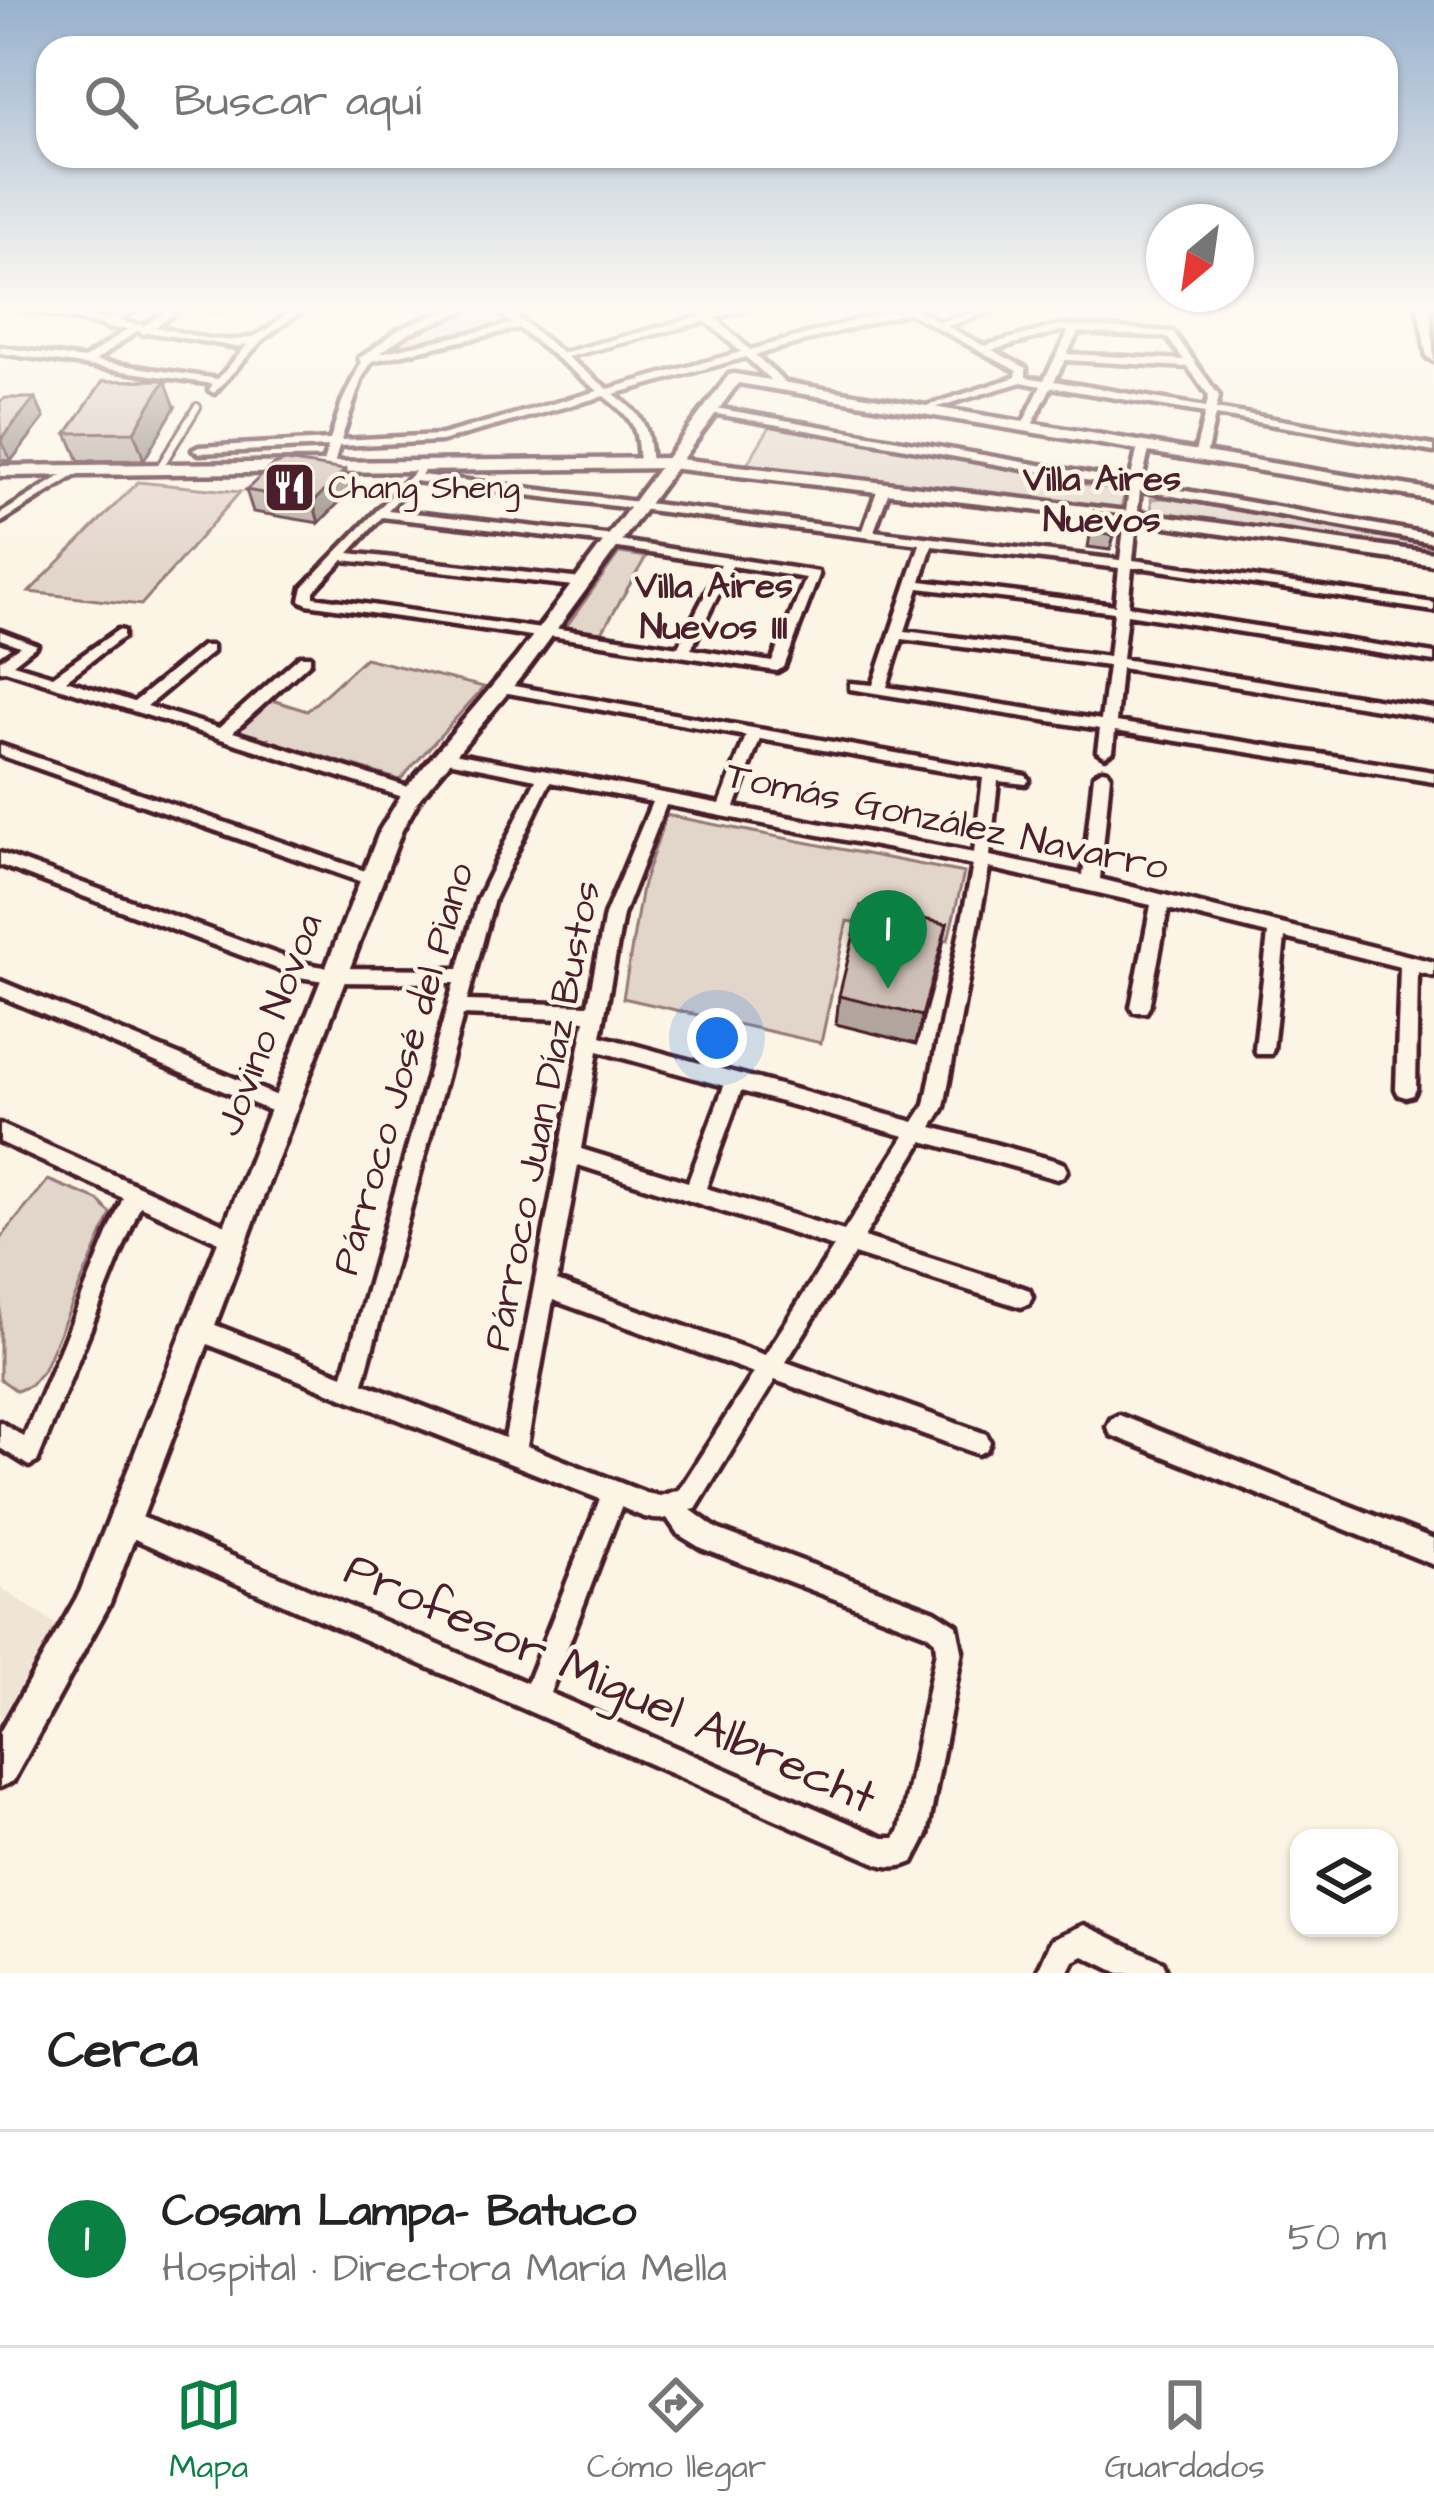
<!DOCTYPE html>
<html lang="es">
<head>
<meta charset="utf-8">
<style>
	body { margin:0; font-family:"Architects Daughter",sans-serif; background:#f6f6f6; color:#222 }
	.controls { position:absolute; right:36px; bottom:36px; display:grid; overflow:hidden; border-radius:24px; box-shadow:0 3px 9px #0004 }
	.controls button { width:108px; height:108px; display:grid; place-items:center; padding:0; border:0; border-bottom:3px solid #e0e0e0; background:#fff; color:#222; font:60px sans-serif }
	.compass { position:absolute; left:1146px; top:204px; width:108px; height:108px; border-radius:50%; background:#fff; box-shadow:0 3px 9px #0004; rotate:209deg }
	.you { position:absolute; left:717px; top:1038px; width:42px; height:42px; margin:-30px; border:9px solid #fff; border-radius:50%; background:#1a73e8; box-shadow:0 0 0 18px #1a73e833 }
	.badge { display:grid; place-items:center; width:78px; height:78px; border-radius:50%; background:#0b8043; color:#fff; font-size:39px; font-weight:700 }
	.pin { position:absolute; translate:-50% -99px; filter:drop-shadow(0 3px 6px #0008) }
	.pin::after { content:''; position:absolute; top:63px; width:42px; height:36px; background:inherit; clip-path:polygon(0 0,100% 0,50% 100%) }
	.list { margin:0; padding:0; list-style:none }
	h2 { display:flex; justify-content:space-between; align-items:center; height:156px; margin:0; padding:0 48px; font-size:51px }
	h2 small { font-size:39px; font-weight:400; color:#767676 }
	.list li { display:grid; grid-template-columns:78px 1fr auto; gap:36px; align-items:center; box-sizing:border-box; height:216px; padding:0 48px; border-top:3px solid #e0e0e0 }
	.list b { display:block; font-size:45px; white-space:nowrap }
	.list p { margin:0; font-size:39px; white-space:nowrap; color:#767676 }
	.list em { font-size:39px; font-style:normal; color:#767676 }
	.icon { flex:none; width:66px; height:66px; fill:none; stroke:currentColor; stroke-width:2; stroke-linecap:round; stroke-linejoin:round }
	.map { position:relative; flex:none; width:1434px; height:1973px; overflow:hidden }
	.search { position:absolute; background:#fff; box-shadow:0 3px 9px #0004; left:36px; right:36px; top:36px; height:132px; display:flex; align-items:center; gap:30px; box-sizing:border-box; padding:0 42px; border-radius:36px; color:#767676; font-size:45px }
	.sheet { height:372px; background:#fff }
	nav { display:flex; justify-content:space-around; align-items:center; box-sizing:border-box; height:168px; border-top:3px solid #e0e0e0; background:#fff; font-size:33px; color:#767676 }
	nav a { display:grid; justify-items:center; gap:6px }
	nav .on { color:#0b8043 }
	.map>svg:first-child { display:block }
	.built { fill:#eee5d7 }
	.green { fill:#e2d5ca; stroke:#967a7a; stroke-width:3 }
	.lines { fill:none; stroke-linecap:round; stroke-linejoin:round }
	.service-casing { stroke:#4a1f2b; stroke-width:12 }
	.minor-casing { stroke:#4a1f2b; stroke-width:9 }
	.tertiary-casing { stroke:#4a1f2b; stroke-width:9 }
	.secondary-casing { stroke:#4a1f2b; stroke-width:9 }
	.service { stroke:#fcf5e5; stroke-width:6 }
	.minor { fill:#fcf5e5; fill-rule:evenodd }
	.tertiary { fill:#fcf5e5; fill-rule:evenodd }
	.secondary { fill:#fcf5e5; fill-rule:evenodd }
	.wall { fill:#b2a59d; stroke:#4a1f2b; stroke-width:3 }
	.shaded-wall { fill:#918680; stroke:#4a1f2b; stroke-width:3 }
	.building { fill:#cfc0b7; stroke:#4a1f2b; stroke-width:3 }
	.labels { text-anchor:middle; dominant-baseline:central; stroke-width:9; stroke-linejoin:round; paint-order:stroke }
	.far-poi-label { font-size:33px; fill:#4a1f2b; stroke:#fcf5e5; text-anchor:start }
	.far-neighbourhood-label { font-size:36px; font-weight:bold; fill:#4a1f2b; stroke:#fcf5e5 }
	.street-label { font-size:39px; fill:#4a1f2b; stroke:#fcf5e5 }
	.near-street-label { font-size:48px; fill:#4a1f2b; stroke:#fcf5e5 }
</style>
</head>
<body>
<div class="map">
<svg width="1434" height="1973" viewBox="0 0 1434 1973">
	<rect width="100%" height="100%" fill="#fcf5e5"/>
	<filter id="ink" filterUnits="userSpaceOnUse"><feTurbulence type="fractalNoise" baseFrequency=".00833" numOctaves="2"/><feDisplacementMap in="SourceGraphic" scale="24" xChannelSelector="R" yChannelSelector="G"/><feConvolveMatrix kernelMatrix="1 2 1 2 8 2 1 2 1" color-interpolation-filters="sRGB"/></filter>
	<g filter="url(#ink)">
		<path class="built" d="M0,1587L61,1628L0,1721Z"/>
		<path class="green" d="M484,306L511,325L374,355L391,340Z
			M772,423L1125,492L1120,511L746,466Z
			M138,482L240,492L141,605L29,592Z
			M1166,498L1434,544V552L1152,514L1151,499Z
			M619,553L646,557L602,632L566,627Z
			M365,658L484,687L400,780L235,730L269,699L307,711Z
			M666,815L964,873L948,940L847,921L821,1043L623,998L642,887Z
			M48,1180L98,1200L111,1214L43,1371L31,1385L17,1391L0,1379V1239Z"/>
		<g class="lines">
			<defs>
				<path id="service" d="M158,470L197,407"/>
				<path id="minor" d="M3,306H24L108,320L130,306H141L119,321L144,326L174,306H185L155,327C186,333 229,349 259,334C277,326 287,306 308,306L262,340L214,393L209,390L213,384L0,353V347L84,359L128,329L107,328L102,325ZM138,330L143,334L148,332L237,347L248,344L218,379L95,361Z
					M198,306H228C221,311 205,311 198,306Z
					M462,306H476L408,333L380,353L513,324L492,306H503L562,353L702,316L691,306H701L710,314L742,306H757L715,318L750,350L900,308L898,306H910L940,322L994,306H1008L947,326L984,346L1060,325L1173,332L1219,396L1216,409L1434,446V452L1215,415L1206,456L1200,459L1194,456L1205,413L1051,387L1031,427L1026,430L1021,427L1041,386L1022,382L920,412V408L1016,377L1017,371L908,312L755,355L788,385V389H780L746,357L614,394C645,418 648,424 651,464L645,467L639,464C637,425 635,421 604,396L441,441L339,446L333,469L327,472L321,469L328,447L199,453L193,450L199,447L330,440L342,402L361,363L359,358C375,350 387,336 402,328C421,319 442,312 462,306ZM706,321L741,352L608,389L567,357ZM519,328L598,391L441,435L341,440L362,378L372,361ZM1060,331H1069L1044,380L1026,377V368L992,350ZM1078,332L1167,337L1184,360L1067,354ZM1065,360L1188,367L1209,396L1206,407L1054,381Z
					M710,407L1130,481L1138,447L1144,444L1150,447L1141,483L1434,535V543L1140,490L1133,560L1434,603V611L1146,568H1132L1128,606L1434,654V662L1127,614L1122,659L1434,708V718L1121,668L1116,722L1434,772V782L1115,731L1113,751L1105,756L1097,751L1100,729L850,689V683L873,685L920,544L415,481L388,510L614,536L620,541L818,572L819,575L784,667L777,671L551,636L545,638L307,604L300,600L303,587L418,468L424,471L421,475L863,530L877,491L883,487L889,491L874,531L1120,560L1129,488L706,412V408ZM382,517L606,543L612,547L721,564L678,647L547,627L541,629L314,597V591L343,560L582,587L588,583L582,579L349,553ZM932,546L1119,568L1115,605L921,581ZM732,566L806,578L772,662L691,649ZM919,588L1114,612L1109,657L905,631ZM902,639L1108,666L1101,720L887,687Z
					M72,469L82,471L0,523V514Z
					M118,630L123,631V637L66,680L134,702L202,646H212V652L147,706L219,728L300,656H310V662L233,732L418,790L420,794L418,798H406L5,670L0,671V660L20,646L0,639V631L37,645L13,664L53,676Z
					M502,684L1026,776L1029,780L1026,784L998,781L990,856L1083,875L1094,775L1102,770L1107,771L1110,775L1100,879L1434,962V976L1418,972L1416,1089L1413,1095L1406,1097L1399,1095L1396,1089L1400,967L1285,938L1273,1049L1271,1054H1257L1255,1049L1268,934L1168,909L1149,1007L1146,1012H1134L1131,1007L1151,905L989,868L944,1107L932,1127L1057,1161L1064,1164L1067,1170L1064,1176L1057,1179L923,1141L864,1237L1021,1287L1029,1290L1032,1297L1029,1304L1021,1307L854,1254L786,1362L986,1434L990,1442L986,1450L978,1454L775,1380L696,1509L691,1510L717,1529L935,1611L957,1625L962,1651L927,1835L913,1862C900,1868 887,1868 874,1862L114,1530L111,1521L114,1512L123,1509L527,1683L600,1499L187,1336L184,1328L187,1320L195,1317L343,1375L454,983L330,982L299,977L0,865V853L301,963L330,968L458,969L478,899L536,779L438,759V753L443,751L720,804L746,736L497,691V685ZM760,739L983,778L974,853L735,807ZM550,782L652,802L605,915L588,1005L467,1001L494,899ZM666,805L973,865L925,1105L914,1122L601,1036L623,915ZM463,1015L585,1020L505,1438L363,1383ZM598,1051L724,1086L688,1182L581,1149ZM741,1091L905,1136L844,1231L706,1188ZM578,1165L834,1247L765,1355L557,1281ZM553,1300L754,1373L679,1490L660,1496L646,1493L527,1446ZM621,1507C635,1513 652,1523 667,1518L678,1534L701,1548L927,1634L935,1641L936,1651L900,1830L895,1838H884L550,1693Z
					M0,745L374,874L376,878L368,884L362,882L0,755Z
					M0,981L287,1100L290,1106L287,1112L280,1114L273,1112L0,996Z
					M0,1124L237,1230L241,1237L237,1244L230,1247L140,1206L37,1462L29,1466L0,1448V1422L24,1437L123,1198L0,1142Z
					M1119,1415L1434,1539V1565L1111,1435L1107,1427L1111,1419Z
					M1084,1925L1163,1962L1167,1973H1119L1084,1956L1074,1961L1068,1973H1037L1052,1939Z"/>
				<path id="tertiary" d="M1418,306H1430L1434,361L1427,357Z
					M734,374L1434,490V500L738,383L530,666L420,798L402,830L110,1603L13,1781L0,1787V1732L80,1592L380,830L405,789L516,658L729,375Z"/>
				<path id="secondary" d="M670,458L1153,514L1434,553V565L1153,524L670,468L0,476V466Z"/>
			</defs>
			<use href="#service" class="service-casing"/>
			<use href="#minor" class="minor-casing"/>
			<use href="#tertiary" class="tertiary-casing"/>
			<use href="#secondary" class="secondary-casing"/>
			<use href="#service" class="service"/>
			<use href="#minor" class="minor"/>
			<use href="#tertiary" class="tertiary"/>
			<use href="#secondary" class="secondary"/>
		</g>
		<path class="wall" d="M35,398L44,418L11,461L0,460V401Z
			M175,407L144,460L79,461L67,433Z
			M345,470L350,491L319,523L253,512L246,490Z
			M1094,512L1114,536L1110,550L1088,547Z
			M947,924L916,1044L836,1024L839,996Z"/>
		<path class="shaded-wall" d="M165,380L175,407L144,460L134,432Z
			M35,398L44,418L11,461L1,440Z
			M345,470L350,491L319,523L313,502Z
			M947,924L941,953L916,1044L922,1016Z"/>
		<path class="building" d="M165,380L134,432L67,433L103,381Z
			M6,398H35L0,440V401Z
			M286,461L345,470L313,502L246,490L273,465Z
			M1094,512L1116,515L1114,536L1092,532Z
			M861,906L947,924L922,1016L839,996Z"/>
	</g>
	<linearGradient id="sky" x2="0" y2="1"><stop stop-color="#98b1cd"/><stop offset="0.53" stop-color="#fefaf3"/><stop offset="1" stop-color="#fefaf3" stop-opacity="0"/></linearGradient>
	<rect width="1434" height="582" fill="url(#sky)"/>
	<defs>
		<symbol id="restaurant-square" viewBox="-11 -11 22 22"><rect x="-9" y="-9" width="18" height="18" rx="4" fill="#4a1f2b" stroke="#fcf5e5"/><path d="M-5-6h1v4h1v-4h1v4h1v-4h1v5L-1.5 .5V6h-2V.5L-5-1ZM5-6V6H3V1.5H1.5Q1.5-4 5-6Z" fill="#fff"/></symbol>
	</defs>
	<g fill-rule="evenodd">
		<use href="#restaurant-square" x="260" y="458" width="59" height="59"/>
	</g>
	<g class="labels">
		<g class="far-poi-label">
			<text x="328" y="488">Chang Sheng</text>
		</g>
		<g class="far-neighbourhood-label">
			<text x="1102" y="479">Villa Aires<tspan x="1102" dy="41">Nuevos</tspan></text>
			<text x="714" y="586">Villa Aires<tspan x="714" dy="41">Nuevos III</tspan></text>
		</g>
		<g class="street-label">
			<text transform="translate(947 822) rotate(12)">Tomás González Navarro</text>
			<text transform="translate(270 1025) rotate(-69)">Jovino Novoa</text>
			<text transform="translate(404 1069) rotate(-74)">Párroco José del Piano</text>
			<text transform="translate(543 1116) rotate(-79)">Párroco Juan Díaz Bustos</text>
		</g>
		<g class="near-street-label">
			<text transform="translate(610 1684) rotate(24)">Profesor Miguel Albrecht</text>
		</g>
	</g>
</svg>
<div class="controls">
<button><svg class="icon" aria-label="layers" viewBox="0 0 24 24"><path d="M12 4l9 5-9 5-9-5zM3 14l9 5 9-5"/></svg></button>
</div>
<svg class="compass" viewBox="-18 -18 36 36"><path d="M0-13l5 13h-10z" fill="#e53935"/><path d="M0 13l5-13h-10z" fill="#767676"/></svg>
<div class="you"></div>
<div class="pin badge" style="left:888px;top:989px">1</div>
<div class="search"><svg class="icon" aria-label="search" viewBox="0 0 24 24"><circle cx="10" cy="10" r="6"/><path d="M15 15l6 6"/></svg>Buscar aquí</div>
</div>
<section class="sheet">
<h2>Cerca<small></small></h2>
<ul class="list">
<li><span class="badge">1</span><div><b>Cosam Lampa- Batuco</b><p>Hospital · Directora María Mella</p></div><em>50 m</em></li>
</ul>
</section>
<nav>
<a class="on"><svg class="icon" aria-label="map" viewBox="0 0 24 24"><path d="M3 6l6-2 6 2 6-2v14l-6 2-6-2-6 2zM9 4v14M15 6v14"/></svg>Mapa</a>
<a><svg class="icon" aria-label="directions" viewBox="0 0 24 24"><path d="M12 3l9 9-9 9-9-9zM9 14v-3h6M13 9l2 2-2 2"/></svg>Cómo llegar</a>
<a><svg class="icon" aria-label="saved" viewBox="0 0 24 24"><path d="M7 4h10v16l-5-4-5 4z"/></svg>Guardados</a>
</nav>
</body>
</html>
